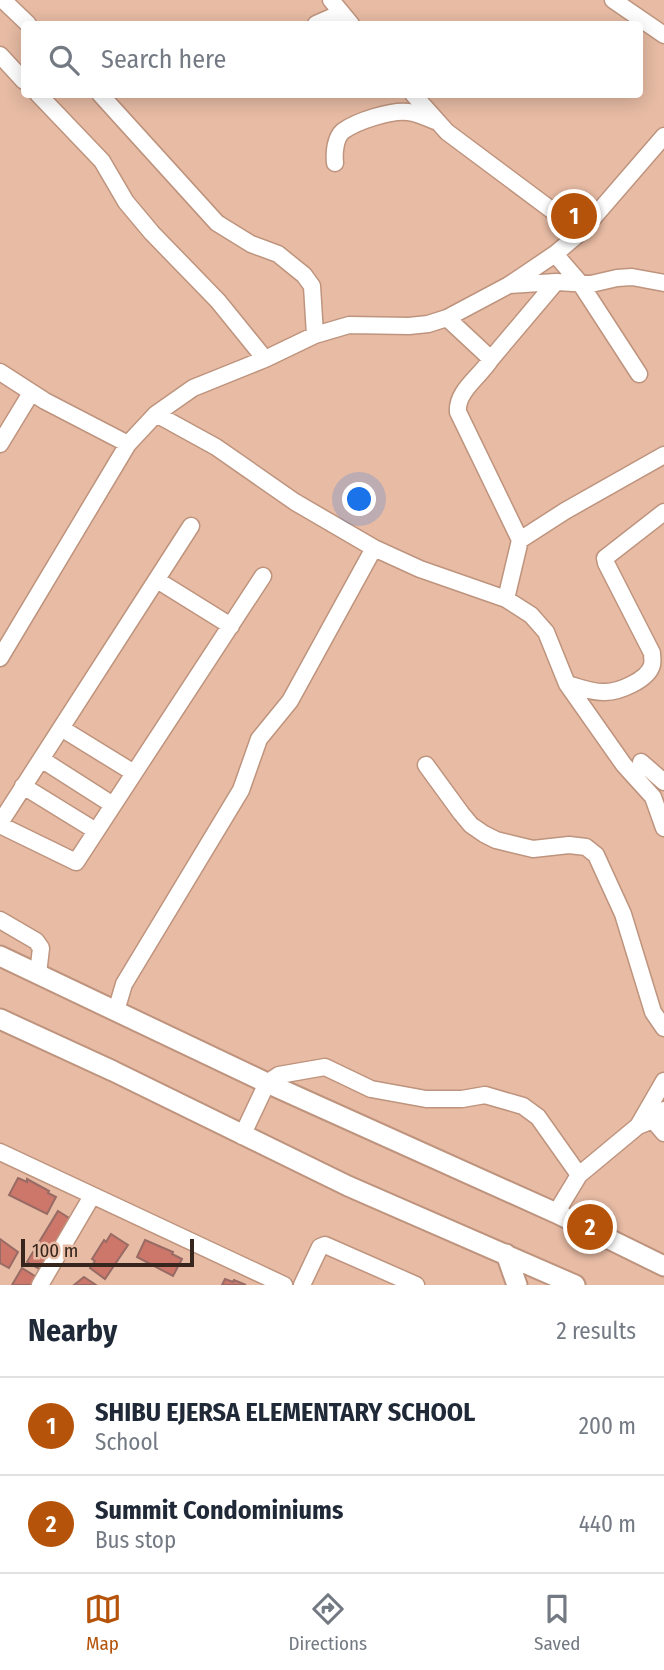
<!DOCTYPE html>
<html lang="en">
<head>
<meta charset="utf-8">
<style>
	body { margin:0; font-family:"Fira Sans Condensed",sans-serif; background:#f2f2f3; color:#1f2937 }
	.scale { position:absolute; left:21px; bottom:18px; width:173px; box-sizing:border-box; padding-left:7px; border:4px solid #36261d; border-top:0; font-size:19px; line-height:24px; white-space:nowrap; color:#36261d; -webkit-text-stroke:5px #e7bba4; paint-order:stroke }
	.you { position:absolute; left:360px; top:500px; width:24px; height:24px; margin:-18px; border:5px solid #fff; border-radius:50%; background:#1a73e8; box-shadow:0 0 0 10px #1a73e833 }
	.badge { display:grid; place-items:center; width:46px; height:46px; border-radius:50%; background:#b45309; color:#fff; font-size:23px; font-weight:700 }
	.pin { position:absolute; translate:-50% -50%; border:4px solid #fff; box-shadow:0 2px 7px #0006 }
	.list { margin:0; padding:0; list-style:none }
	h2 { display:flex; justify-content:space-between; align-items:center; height:91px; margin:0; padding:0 28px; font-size:30px }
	h2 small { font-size:23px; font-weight:400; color:#747a83 }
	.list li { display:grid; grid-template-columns:46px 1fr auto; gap:21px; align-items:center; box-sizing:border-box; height:98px; padding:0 28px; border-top:2px solid #e0e1e3 }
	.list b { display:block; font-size:26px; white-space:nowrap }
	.list p { margin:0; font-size:23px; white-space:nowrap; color:#747a83 }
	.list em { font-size:23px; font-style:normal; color:#747a83 }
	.icon { flex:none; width:38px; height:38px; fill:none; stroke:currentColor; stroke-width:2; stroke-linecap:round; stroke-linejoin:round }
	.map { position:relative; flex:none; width:664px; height:1285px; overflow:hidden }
	.search { position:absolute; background:#fff; box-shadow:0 4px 18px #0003; left:21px; right:21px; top:21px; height:77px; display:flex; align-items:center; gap:18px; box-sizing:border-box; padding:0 24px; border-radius:7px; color:#747a83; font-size:26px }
	.sheet { height:287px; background:#fff }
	nav { display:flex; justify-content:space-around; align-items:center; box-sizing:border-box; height:98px; border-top:2px solid #e0e1e3; background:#fff; font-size:19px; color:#747a83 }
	nav a { display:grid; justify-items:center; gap:4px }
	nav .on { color:#b45309 }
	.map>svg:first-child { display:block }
	.building { fill:#cd766a; stroke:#986b64; stroke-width:2 }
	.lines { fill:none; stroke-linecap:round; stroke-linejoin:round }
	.minor-casing { stroke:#be947e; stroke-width:19 }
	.major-casing { stroke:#be947e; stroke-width:23 }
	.minor { stroke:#fff; stroke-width:16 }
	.major { stroke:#fff; stroke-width:19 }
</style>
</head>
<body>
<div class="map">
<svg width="664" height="1285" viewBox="0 0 664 1285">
	<rect width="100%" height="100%" fill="#e7bba4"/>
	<path class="building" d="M18,1178L27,1182V1179L49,1191L48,1193L56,1197L47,1214L9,1195Z
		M58,1211L74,1221L43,1271L27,1262Z
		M111,1234L128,1245L105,1279L90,1268L95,1261L92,1259L104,1240L106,1242Z
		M0,1239L18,1252L9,1268L0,1263Z
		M145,1240L173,1252L172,1254L182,1259L173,1276L137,1257Z
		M22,1268L38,1278L34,1285H12Z
		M84,1277L96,1285H74Z
		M225,1279L233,1282L234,1280L246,1285H222Z"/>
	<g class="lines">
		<defs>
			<path id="minor" d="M3,0L28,24
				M331,0L351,24
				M613,0L664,35
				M316,24L341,13
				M0,55L24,81
				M38,94L102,161L126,202L152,233L218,301L265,359
				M100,94L217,223L251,244L278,254L304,275L312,286L315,335
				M413,94L447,132L581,232
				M335,163C334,153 335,138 343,131C357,121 391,110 408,112C417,113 426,117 435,121
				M555,254L580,283L639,374
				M509,285L555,254L581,232L664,136
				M447,318L509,285L556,282
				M491,359C481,376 456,391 458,412L520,540
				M0,372L45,401L128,444L156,414L193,388L265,359L315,335L349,325L409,326L428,324L447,318L491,359L556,282L591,284L617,278L632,277L664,283
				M156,414L216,447L295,502L374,548L420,569L506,599L531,615L546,632L567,684L624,765L653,797L664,828
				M0,444L31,393
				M157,580L231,626
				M506,599L520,540L565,511L664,455
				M0,658L128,444
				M567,684C579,687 592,693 605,692C619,692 648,680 652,665C653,661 652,657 652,653L606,563L605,558L664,512
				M61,728L134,773
				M41,759L113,805
				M641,762L664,782
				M426,765L461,813L471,825L484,834L496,840L533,849L569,845L586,847L596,855L623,914L653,1012L664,1028
				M23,786L96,831
				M0,823L191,526
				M0,825L76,862L263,576
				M0,920L36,941L41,948L38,974
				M116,1011L124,984L241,790L259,739L290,701L374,548
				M653,1120L664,1133
				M638,1126L653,1120L664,1110
				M242,1136L267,1083L279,1075L325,1067L371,1089L426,1099H462L485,1095L523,1106L538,1117L579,1175
				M0,1152L284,1285
				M556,1213L579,1175L638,1126L664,1081
				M40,1285L92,1196
				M302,1285L320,1247L325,1245L416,1285"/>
			<path id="major" d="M0,956L267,1083L556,1213L664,1266
				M0,1019L113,1071L348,1186L575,1285
				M506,1254L517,1285"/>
		</defs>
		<use href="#minor" class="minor-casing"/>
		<use href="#major" class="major-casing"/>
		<use href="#minor" class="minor"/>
		<use href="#major" class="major"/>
	</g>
</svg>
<div class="scale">100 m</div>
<div class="you"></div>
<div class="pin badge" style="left:574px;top:216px">1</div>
<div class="pin badge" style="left:590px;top:1227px">2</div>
<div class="search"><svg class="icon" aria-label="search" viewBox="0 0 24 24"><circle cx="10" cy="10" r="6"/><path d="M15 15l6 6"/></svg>Search here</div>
</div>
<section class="sheet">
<h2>Nearby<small>2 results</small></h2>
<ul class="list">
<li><span class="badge">1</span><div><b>SHIBU EJERSA ELEMENTARY SCHOOL</b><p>School</p></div><em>200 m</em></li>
<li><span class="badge">2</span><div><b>Summit Condominiums</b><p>Bus stop</p></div><em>440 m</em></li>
</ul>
</section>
<nav>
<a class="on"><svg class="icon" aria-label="map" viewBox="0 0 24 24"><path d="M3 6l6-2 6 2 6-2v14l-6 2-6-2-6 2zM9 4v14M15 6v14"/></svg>Map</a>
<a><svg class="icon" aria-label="directions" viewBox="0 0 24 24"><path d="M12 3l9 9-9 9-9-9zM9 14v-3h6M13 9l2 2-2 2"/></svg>Directions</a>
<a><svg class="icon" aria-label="saved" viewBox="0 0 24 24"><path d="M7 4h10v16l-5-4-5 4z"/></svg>Saved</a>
</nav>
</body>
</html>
